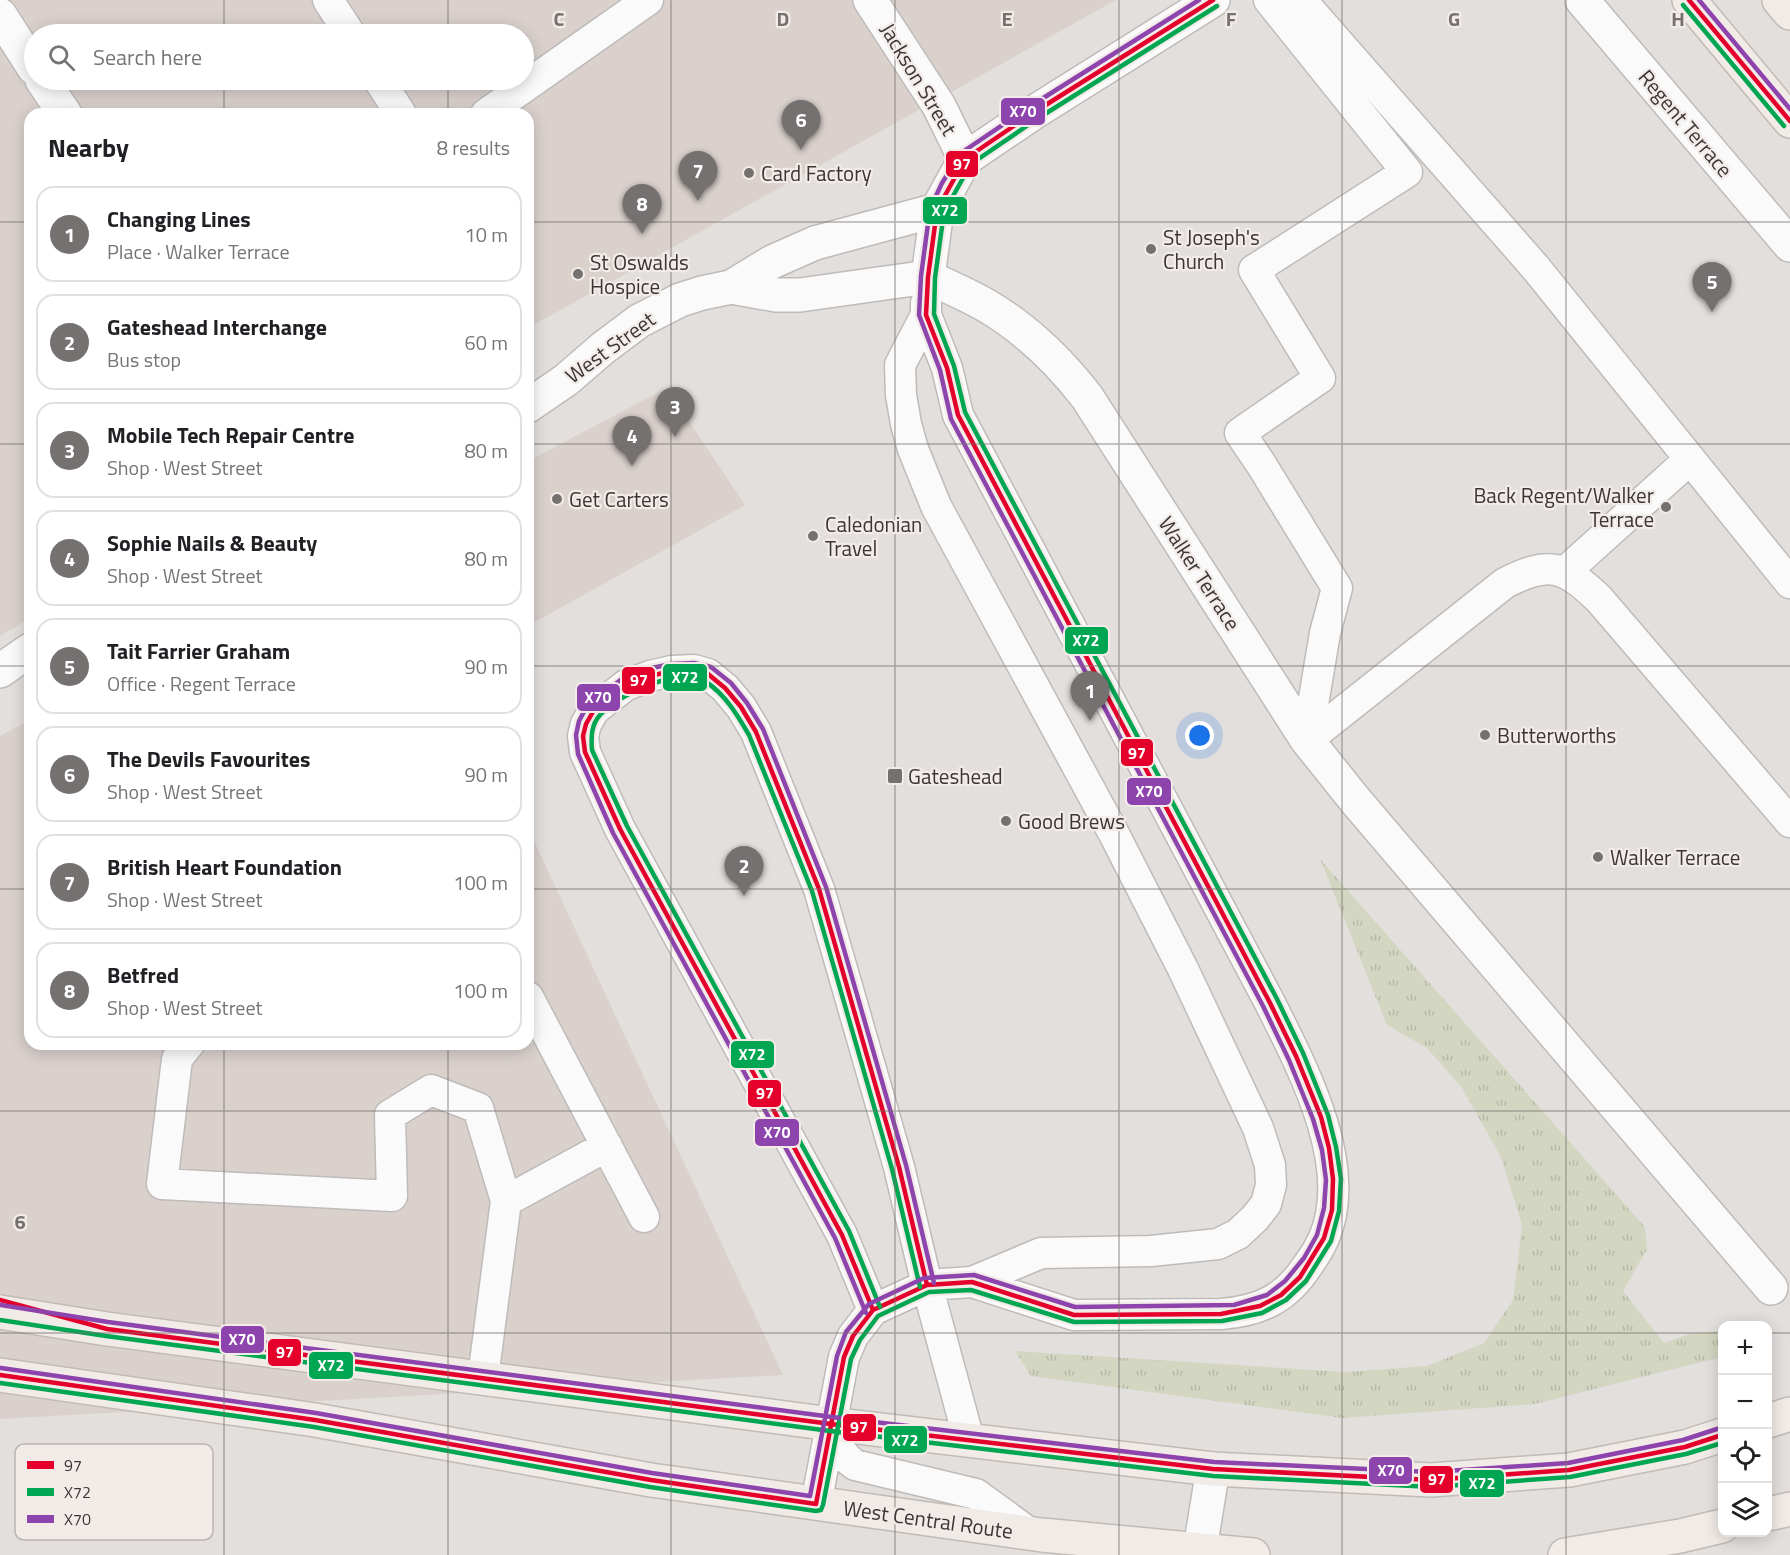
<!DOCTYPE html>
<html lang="en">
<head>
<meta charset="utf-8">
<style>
	body { margin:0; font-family:"Titillium Web",sans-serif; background:#f6f6f6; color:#202124 }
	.controls { position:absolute; right:18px; bottom:18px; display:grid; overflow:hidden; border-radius:12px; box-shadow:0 3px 15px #0003 }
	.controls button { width:54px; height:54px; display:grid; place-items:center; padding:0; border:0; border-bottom:2px solid #e0e0e0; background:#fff; color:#202124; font:30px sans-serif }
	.you { position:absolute; left:1200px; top:736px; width:21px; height:21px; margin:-15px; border:4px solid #fff; border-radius:50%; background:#1a73e8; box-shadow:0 0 0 9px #1a73e833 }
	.badge { display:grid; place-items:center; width:39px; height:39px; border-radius:50%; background:#747170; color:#fff; font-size:20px; font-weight:700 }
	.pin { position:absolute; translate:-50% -50px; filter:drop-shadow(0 2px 3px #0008) }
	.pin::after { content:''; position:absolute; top:32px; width:21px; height:18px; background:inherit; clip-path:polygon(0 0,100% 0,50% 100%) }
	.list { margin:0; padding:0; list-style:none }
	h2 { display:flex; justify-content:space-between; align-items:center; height:78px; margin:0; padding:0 24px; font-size:26px }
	h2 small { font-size:20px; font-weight:400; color:#757577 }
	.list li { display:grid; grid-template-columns:39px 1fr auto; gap:18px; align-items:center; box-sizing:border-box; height:96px; margin:0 12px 12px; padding:0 12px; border:2px solid #e0e0e0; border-radius:18px }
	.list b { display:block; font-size:22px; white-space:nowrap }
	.list p { margin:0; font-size:20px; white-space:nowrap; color:#757577 }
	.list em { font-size:20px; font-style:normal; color:#757577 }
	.icon { flex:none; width:33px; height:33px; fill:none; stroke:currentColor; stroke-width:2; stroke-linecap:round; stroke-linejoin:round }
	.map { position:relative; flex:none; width:1790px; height:1555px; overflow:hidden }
	.search { position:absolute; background:#fff; box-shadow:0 3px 15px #0003; left:24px; top:24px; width:510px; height:66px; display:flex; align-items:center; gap:15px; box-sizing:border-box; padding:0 21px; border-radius:33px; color:#757577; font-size:22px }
	.panel { position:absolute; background:#fff; box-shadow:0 3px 15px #0003; left:24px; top:108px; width:510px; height:942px; border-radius:18px }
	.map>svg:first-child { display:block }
	.built { fill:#dad1cd; fill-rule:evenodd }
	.grass { fill:url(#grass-tufts) }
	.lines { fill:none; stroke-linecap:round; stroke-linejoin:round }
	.lane-casing { stroke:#bebbb9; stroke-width:33 }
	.street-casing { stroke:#bebbb9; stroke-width:36 }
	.highway-casing { stroke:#c1bab5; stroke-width:36 }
	.lane { stroke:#fbfafa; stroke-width:30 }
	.street { stroke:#fbfafa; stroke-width:33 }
	.highway { stroke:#f1ebe7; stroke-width:33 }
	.bus-1-casing { stroke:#f2ebe8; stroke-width:9 }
	.bus-2-casing { stroke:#f2ebe8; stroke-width:9 }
	.bus-3-casing { stroke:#f2ebe8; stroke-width:9 }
	.bus-1 { stroke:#e4002b; stroke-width:4.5 }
	.bus-2 { stroke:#00a651; stroke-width:4.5 }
	.bus-3 { stroke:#8e44ad; stroke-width:4.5 }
	.grid { fill:none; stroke:#747170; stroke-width:1.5; stroke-opacity:0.55 }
	.poi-dot { fill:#747170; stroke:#f2ebe8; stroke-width:2 }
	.labels { text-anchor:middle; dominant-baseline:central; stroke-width:4.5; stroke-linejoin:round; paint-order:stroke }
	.street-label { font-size:21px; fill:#393635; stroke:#f2ebe8 }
	.poi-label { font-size:21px; fill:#393635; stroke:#f2ebe8; text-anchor:start }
	.key { fill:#f2ebe8; stroke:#bab5b2; stroke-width:1.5 }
	.key-label { font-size:16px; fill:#393635 }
	.grid-label { font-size:20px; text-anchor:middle; font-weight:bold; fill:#747170; stroke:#f2ebe8; stroke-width:4.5; stroke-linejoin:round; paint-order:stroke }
	.line-badge { stroke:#f2ebe8; stroke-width:2 }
	.badge-label { font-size:16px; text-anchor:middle; font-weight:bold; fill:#fff }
</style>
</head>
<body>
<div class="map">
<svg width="1790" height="1555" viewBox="0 0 1790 1555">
	<defs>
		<pattern id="grass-tufts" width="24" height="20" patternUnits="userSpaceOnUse" patternTransform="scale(1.5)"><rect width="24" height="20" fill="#d3d7c2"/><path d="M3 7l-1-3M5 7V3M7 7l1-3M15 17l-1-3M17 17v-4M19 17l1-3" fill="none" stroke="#b6b9a7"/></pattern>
	</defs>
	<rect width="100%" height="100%" fill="#e3dfdd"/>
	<path class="built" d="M0,0H1116L528,328V114H30V618L0,636ZM34,34H524V80H34Z
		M667,388L745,505L528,626V461Z
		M30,720V1044H528V828L783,1375L0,1419V736Z"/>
	<path class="grass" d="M1320,859L1645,1227L1647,1249L1623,1291L1664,1343L1690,1334L1722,1330V1357L1535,1404L1342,1418L1031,1376L1015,1351L1346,1372L1427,1366L1484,1343L1513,1300L1522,1225L1501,1157L1462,1088L1427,1048L1387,1025Z"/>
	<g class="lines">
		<defs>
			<path id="lane" d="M328,0L350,34
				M1269,0L1407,172L1254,270L1320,378L1240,433L1261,464L1337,588L1325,633L1307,740
				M1301,0L1535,267L1790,583
				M379,80L401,114
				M486,114L648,0
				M926,303V315L947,368L958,415L1270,1003C1302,1067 1355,1165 1324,1238C1320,1247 1314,1257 1308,1265C1286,1299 1260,1311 1221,1314L1074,1315L972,1282
				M1565,572L1689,460
				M1307,740L1505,583C1550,560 1564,566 1599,599L1790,822
				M528,997L644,1217
				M189,1044L177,1059L162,1184L392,1196L390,1115L431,1090L478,1108L506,1201L483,1378
				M506,1201L607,1146
				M873,1310L842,1235L620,829L585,752L583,736L586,724L594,710L626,685L650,676L672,671L694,670L708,674L725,688L741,707L756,732L819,889L899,1167L927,1285L969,1440
				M831,1424C834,1443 840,1454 855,1465L976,1494L1028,1532
				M816,1504L844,1357L853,1336L873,1310L927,1285L972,1282L1041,1253L1151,1251L1218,1244L1238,1234L1255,1218L1266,1204L1271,1185L1270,1165L1258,1128L1183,969L1113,832L936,506L913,449L906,424L901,395L900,365L926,315"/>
			<path id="street" d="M870,0L939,106L965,159
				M1582,0L1790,245
				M0,15L34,68
				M42,80L65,114
				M928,277C947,286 968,295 987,306C1026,329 1059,361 1087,397L1307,740L1355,800L1771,1288
				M928,277L937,210L965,159L1033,113L1213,0
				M731,287L776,295H800L928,277
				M528,406L566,380L603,348L639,321L680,300L702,293L731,287L772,262L815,243L937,210
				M0,671L30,650
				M1199,1555L1213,1469"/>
			<path id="highway" d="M1689,0L1790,121
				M1779,0L1790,13
				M0,1312L107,1329L831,1424L1213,1469L1431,1480L1569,1470L1685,1447L1722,1435
				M0,1375L315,1420L651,1480L1042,1535L1253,1555
				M1768,1421L1790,1414
				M1768,1514L1790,1509
				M1565,1555L1680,1536L1722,1526"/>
		</defs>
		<use href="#lane" class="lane-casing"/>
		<use href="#street" class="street-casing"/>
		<use href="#highway" class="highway-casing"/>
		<use href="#lane" class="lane"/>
		<use href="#street" class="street"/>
		<use href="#highway" class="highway"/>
		<defs>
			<path id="bus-1" d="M1689,0L1790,121
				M0,1300L107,1329L831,1424L1213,1469L1431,1480L1569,1470L1685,1447L1722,1435
				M873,1310L842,1235L620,829L585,752L583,736L586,724L594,710L626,685L650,676L672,671L694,670L708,674L725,688L741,707L756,732L819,889L899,1167L927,1285
				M0,1375L315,1420L651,1480L816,1504L844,1357L853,1336L873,1310L927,1285L972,1282L1074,1315L1221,1314L1260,1306L1281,1295L1300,1277L1324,1238L1332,1210L1333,1179L1329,1148L1321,1117L1296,1056L1270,1003L958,415L947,368L926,315L928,277L937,210L965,159L1033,113L1213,0"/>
			<path id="bus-2" d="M1683,5L1784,126
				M880,1307L849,1231L627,826L592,750C591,737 591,725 600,715C618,694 679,666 706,682C725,694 738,716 749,735L812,891L892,1169L920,1287
				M0,1320L106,1336L830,1431L1213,1476L1432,1487L1570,1477L1686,1454L1722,1443
				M0,1383L314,1427L650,1487L816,1511L821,1510L823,1505L851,1359L860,1340L878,1316L929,1292L971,1290L1074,1322L1222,1321L1262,1313L1286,1300L1306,1281L1331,1241L1339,1211L1341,1179L1336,1147L1328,1115L1303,1053L1277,999L965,412L954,366L934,314L935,278L944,212L971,164L1037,119L1217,6"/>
			<path id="bus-3" d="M1699,0L1790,109
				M1,1305L108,1322L832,1417L1214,1462L1431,1472L1568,1463L1683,1440L1720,1428
				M866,1313L835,1238L613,833L578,754L576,735L579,721L587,706L623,678L647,669L671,664L694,663L711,667L731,683L747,703L763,729L826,887L906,1165L934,1283
				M1,1368L316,1413L652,1473L810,1496L837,1356L846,1332L869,1304L924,1278L974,1275L1075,1307L1234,1305L1267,1295L1285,1281L1304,1258L1317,1235L1324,1208L1326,1180L1322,1150L1313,1119L1289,1060L1263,1006L951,419L940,370L919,315L921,276L930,209L942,183L961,153L1029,107L1199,0"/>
		</defs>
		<use href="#bus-1" class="bus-1-casing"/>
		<use href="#bus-2" class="bus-2-casing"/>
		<use href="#bus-3" class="bus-3-casing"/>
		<use href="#bus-1" class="bus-1"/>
		<use href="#bus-2" class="bus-2"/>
		<use href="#bus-3" class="bus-3"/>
	</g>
	<path class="grid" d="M224,0V34M448,0V34M671,0V1555M895,0V1555M1119,0V1555M1342,0V1555M1566,0V1555M224,80V114M448,80V114M0,222H30M528,222H1790M0,444H30M528,444H1790M0,666H30M528,666H1790M0,889H30M528,889H1790M224,1044V1555M448,1044V1555M0,1111H1790M0,1333H1722M1768,1333H1790"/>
	<g class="poi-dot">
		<circle cx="749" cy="173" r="6"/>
		<circle cx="1151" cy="249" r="6"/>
		<circle cx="578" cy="274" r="6"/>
		<circle cx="557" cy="499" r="6"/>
		<circle cx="1666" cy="507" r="6"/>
		<circle cx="813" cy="536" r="6"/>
		<circle cx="1485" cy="735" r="6"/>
		<rect x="887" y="768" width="16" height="16" rx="3"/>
		<circle cx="1006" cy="821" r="6"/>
		<circle cx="1598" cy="857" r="6"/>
	</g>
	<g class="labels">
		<g class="street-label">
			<text transform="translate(919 79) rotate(59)">Jackson Street</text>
			<text transform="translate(1686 123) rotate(50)">Regent Terrace</text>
			<text transform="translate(610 347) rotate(-36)">West Street</text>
			<text transform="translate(1200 573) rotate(57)">Walker Terrace</text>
			<text transform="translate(928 1519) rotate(8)">West Central Route</text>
		</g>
		<g class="poi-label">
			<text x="761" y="173">Card Factory</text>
			<text x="1163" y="237">St Joseph's<tspan x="1163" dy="24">Church</tspan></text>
			<text x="590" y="262">St Oswalds<tspan x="590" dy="24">Hospice</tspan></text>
			<text x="1654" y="495" text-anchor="end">Back Regent/Walker<tspan x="1654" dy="24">Terrace</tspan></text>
			<text x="569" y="499">Get Carters</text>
			<text x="825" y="524">Caledonian<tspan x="825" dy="24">Travel</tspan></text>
			<text x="1497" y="735">Butterworths</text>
			<text x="908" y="776">Gateshead</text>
			<text x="1018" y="821">Good Brews</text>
			<text x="1610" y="857">Walker Terrace</text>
		</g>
	</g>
	<rect x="15" y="1444" width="198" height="96" rx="9" class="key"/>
	<rect x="27" y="1461" width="27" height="8" fill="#e4002b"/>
	<rect x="27" y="1488" width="27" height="8" fill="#00a651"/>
	<rect x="27" y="1515" width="27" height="8" fill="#8e44ad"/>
	<g class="key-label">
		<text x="64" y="1471">97</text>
		<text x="64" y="1498">X72</text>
		<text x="64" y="1525">X70</text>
	</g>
	<g class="grid-label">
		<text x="559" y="26">C</text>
		<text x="783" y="26">D</text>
		<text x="1007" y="26">E</text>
		<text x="1231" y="26">F</text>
		<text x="1454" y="26">G</text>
		<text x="1678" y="26">H</text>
		<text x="20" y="1229">6</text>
	</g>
	<g class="line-badge">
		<rect x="1000" y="97" width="46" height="29" rx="6" fill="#8e44ad"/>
		<rect x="945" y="150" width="34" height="28" rx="6" fill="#e4002b"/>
		<rect x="922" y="196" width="46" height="29" rx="6" fill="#00a651"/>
		<rect x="1064" y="626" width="45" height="29" rx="6" fill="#00a651"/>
		<rect x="662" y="663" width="46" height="29" rx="6" fill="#00a651"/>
		<rect x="621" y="666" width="35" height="29" rx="6" fill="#e4002b"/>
		<rect x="576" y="683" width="45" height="29" rx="6" fill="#8e44ad"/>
		<rect x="1120" y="738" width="34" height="29" rx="6" fill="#e4002b"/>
		<rect x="1126" y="777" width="46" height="29" rx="6" fill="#8e44ad"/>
		<rect x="730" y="1040" width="45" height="29" rx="6" fill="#00a651"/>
		<rect x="747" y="1079" width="35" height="29" rx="6" fill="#e4002b"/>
		<rect x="754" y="1118" width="46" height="29" rx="6" fill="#8e44ad"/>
		<rect x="220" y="1325" width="45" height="29" rx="6" fill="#8e44ad"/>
		<rect x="267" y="1338" width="35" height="29" rx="6" fill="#e4002b"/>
		<rect x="308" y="1351" width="46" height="29" rx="6" fill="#00a651"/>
		<rect x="842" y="1413" width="35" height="29" rx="6" fill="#e4002b"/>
		<rect x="883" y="1425" width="45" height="29" rx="6" fill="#00a651"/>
		<rect x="1368" y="1456" width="45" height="29" rx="6" fill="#8e44ad"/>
		<rect x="1419" y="1465" width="35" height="29" rx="6" fill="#e4002b"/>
		<rect x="1459" y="1469" width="46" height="29" rx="6" fill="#00a651"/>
	</g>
	<g class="badge-label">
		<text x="1023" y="117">X70</text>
		<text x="962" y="170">97</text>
		<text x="945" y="216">X72</text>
		<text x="1086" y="646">X72</text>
		<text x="685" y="683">X72</text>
		<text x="639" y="686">97</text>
		<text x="598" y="703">X70</text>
		<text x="1137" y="759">97</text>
		<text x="1149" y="797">X70</text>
		<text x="752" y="1060">X72</text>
		<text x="765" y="1099">97</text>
		<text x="777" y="1138">X70</text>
		<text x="242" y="1345">X70</text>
		<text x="285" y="1358">97</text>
		<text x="331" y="1371">X72</text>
		<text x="859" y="1433">97</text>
		<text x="905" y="1446">X72</text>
		<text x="1391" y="1476">X70</text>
		<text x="1437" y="1485">97</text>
		<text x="1482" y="1489">X72</text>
	</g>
</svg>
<div class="controls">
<button>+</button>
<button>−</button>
<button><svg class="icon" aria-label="locate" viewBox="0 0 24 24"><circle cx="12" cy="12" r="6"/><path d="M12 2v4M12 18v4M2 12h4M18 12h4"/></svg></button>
<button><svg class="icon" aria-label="layers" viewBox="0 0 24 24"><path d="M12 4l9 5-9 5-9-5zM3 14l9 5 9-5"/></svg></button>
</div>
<div class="you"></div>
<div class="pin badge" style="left:1090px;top:721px">1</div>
<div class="pin badge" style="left:744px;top:896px">2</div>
<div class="pin badge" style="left:675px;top:437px">3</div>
<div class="pin badge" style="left:632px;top:466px">4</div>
<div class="pin badge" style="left:1712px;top:312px">5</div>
<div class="pin badge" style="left:801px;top:150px">6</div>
<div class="pin badge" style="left:698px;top:201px">7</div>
<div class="pin badge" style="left:642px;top:234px">8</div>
<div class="search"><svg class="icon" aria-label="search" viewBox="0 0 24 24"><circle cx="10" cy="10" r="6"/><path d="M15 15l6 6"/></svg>Search here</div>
<section class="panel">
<h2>Nearby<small>8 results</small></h2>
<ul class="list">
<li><span class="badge">1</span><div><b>Changing Lines</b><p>Place · Walker Terrace</p></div><em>10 m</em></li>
<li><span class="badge">2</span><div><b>Gateshead Interchange</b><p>Bus stop</p></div><em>60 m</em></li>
<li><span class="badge">3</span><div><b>Mobile Tech Repair Centre</b><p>Shop · West Street</p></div><em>80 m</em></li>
<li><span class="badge">4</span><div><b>Sophie Nails &amp; Beauty</b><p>Shop · West Street</p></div><em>80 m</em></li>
<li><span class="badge">5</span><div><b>Tait Farrier Graham</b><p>Office · Regent Terrace</p></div><em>90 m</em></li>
<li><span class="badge">6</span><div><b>The Devils Favourites</b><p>Shop · West Street</p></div><em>90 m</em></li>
<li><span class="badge">7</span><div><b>British Heart Foundation</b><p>Shop · West Street</p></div><em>100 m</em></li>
<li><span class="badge">8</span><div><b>Betfred</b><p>Shop · West Street</p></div><em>100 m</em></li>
</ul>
</section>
</div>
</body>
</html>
